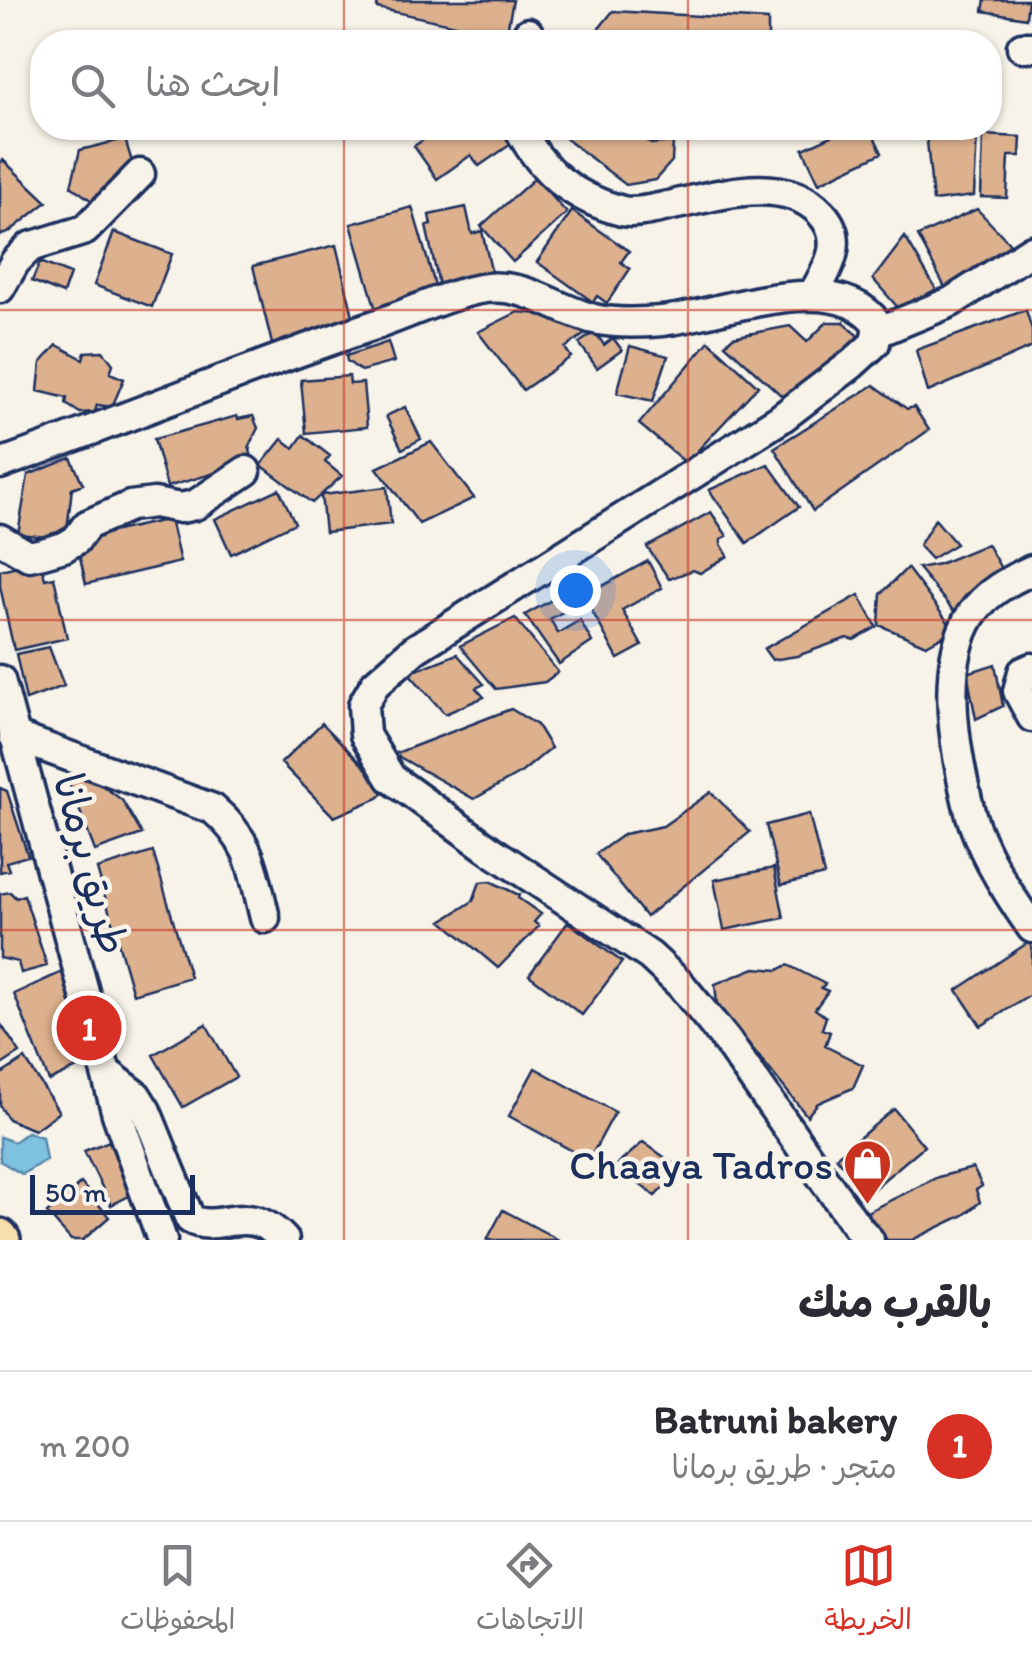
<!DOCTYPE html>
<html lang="ar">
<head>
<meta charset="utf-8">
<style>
	body { margin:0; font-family:Itim,"Playpen Sans Arabic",sans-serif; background:#f7f7f7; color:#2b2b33; direction:rtl }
	.scale { position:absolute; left:30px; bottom:25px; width:165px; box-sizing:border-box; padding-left:10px; border:5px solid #1b2f5e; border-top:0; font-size:28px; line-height:35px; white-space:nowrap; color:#1b2f5e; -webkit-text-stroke:8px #f7f3e8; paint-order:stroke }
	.you { position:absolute; left:575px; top:590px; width:35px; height:35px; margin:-25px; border:8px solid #fff; border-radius:50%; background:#1a73e8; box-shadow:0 0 0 15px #1a73e833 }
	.badge { display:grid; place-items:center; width:65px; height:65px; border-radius:50%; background:#d93025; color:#fff; font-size:32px; font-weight:700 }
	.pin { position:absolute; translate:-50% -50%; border:5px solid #fff; box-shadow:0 2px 10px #0006 }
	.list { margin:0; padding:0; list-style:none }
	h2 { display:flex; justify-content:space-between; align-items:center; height:130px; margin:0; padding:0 40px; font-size:42px }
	h2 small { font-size:32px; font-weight:400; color:#7c7c81 }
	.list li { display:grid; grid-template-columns:65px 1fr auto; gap:30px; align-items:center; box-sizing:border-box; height:150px; padding:0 40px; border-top:2px solid #e1e1e2 }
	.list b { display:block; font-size:38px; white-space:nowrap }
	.list p { margin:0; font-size:32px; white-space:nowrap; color:#7c7c81 }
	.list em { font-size:32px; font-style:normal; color:#7c7c81 }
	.icon { flex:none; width:55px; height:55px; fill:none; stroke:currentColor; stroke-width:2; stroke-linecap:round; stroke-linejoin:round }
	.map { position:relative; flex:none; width:1032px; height:1240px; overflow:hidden; direction:ltr }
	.search { position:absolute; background:#fff; box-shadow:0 2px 8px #0004; left:30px; right:30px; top:30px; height:110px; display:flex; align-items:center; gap:25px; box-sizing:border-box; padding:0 35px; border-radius:40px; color:#7c7c81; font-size:38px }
	.sheet { height:280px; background:#fff }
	nav { display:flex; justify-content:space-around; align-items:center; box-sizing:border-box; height:140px; border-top:2px solid #e1e1e2; background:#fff; font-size:28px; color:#7c7c81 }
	nav a { display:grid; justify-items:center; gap:5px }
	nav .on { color:#d93025 }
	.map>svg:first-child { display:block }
	.water { fill:#7fc2e0; stroke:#5787ac; stroke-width:2.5 }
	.building { fill:#ddb18e; stroke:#1b2f5e; stroke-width:2.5 }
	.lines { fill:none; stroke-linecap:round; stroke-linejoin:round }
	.minor-casing { stroke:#1b2f5e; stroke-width:35 }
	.major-casing { stroke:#1b2f5e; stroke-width:42 }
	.minor { stroke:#f7f3e8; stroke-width:28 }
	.major { stroke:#f8deab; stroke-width:35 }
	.grid { fill:none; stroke:#c8321e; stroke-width:2.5; stroke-opacity:0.55 }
	.labels { text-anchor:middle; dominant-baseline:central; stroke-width:9; stroke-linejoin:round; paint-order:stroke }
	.street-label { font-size:42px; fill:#1b2f5e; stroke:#f7f3e8 }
	.poi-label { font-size:42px; fill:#1b2f5e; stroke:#f7f3e8; text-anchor:end }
</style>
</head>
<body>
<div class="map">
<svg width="1032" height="1240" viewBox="0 0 1032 1240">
	<rect width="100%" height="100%" fill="#f7f3e8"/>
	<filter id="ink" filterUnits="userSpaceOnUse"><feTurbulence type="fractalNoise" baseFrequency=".01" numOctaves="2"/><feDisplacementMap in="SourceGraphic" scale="20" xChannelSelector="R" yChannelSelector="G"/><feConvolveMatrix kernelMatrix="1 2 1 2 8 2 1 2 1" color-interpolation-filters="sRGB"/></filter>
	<g filter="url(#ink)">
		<path class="water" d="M27,1132L42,1137L46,1160L22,1174L0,1161V1137L14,1142Z"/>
		<path class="building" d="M378,0H513L506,36L377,8Z
			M985,0H1028L1026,18L983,11Z
			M613,11L768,20V42H588Z
			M441,128H513L520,138L479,166L471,155L437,179L414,146Z
			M552,128H630L651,144L673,142L672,161L655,180L626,185Z
			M849,128H870L882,153L819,183L803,149Z
			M926,131L977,134L974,196L933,201Z
			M983,135L1021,137L1020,156H1009L1007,198L981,197Z
			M125,139L132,162L107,198L92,201L71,186L80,150Z
			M3,160L47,202L8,233L0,235V163Z
			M535,178L567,213L513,262L481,226Z
			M412,207L439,299L378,317L351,224Z
			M466,207L472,234L482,231L494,283L441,294L426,226L431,225L429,215Z
			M977,209L1016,250L948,293L918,236Z
			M572,211L629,251L621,262L630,269L607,303L597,296L593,302L537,262Z
			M114,232L172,254L152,307L94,285Z
			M905,237L936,289L900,310L873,279Z
			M336,245L355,324L272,344L253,266Z
			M40,262L70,274L63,294L32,281Z
			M1026,310L1032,330V347L928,392L916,350Z
			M518,312L572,317L585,334L565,348L571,357L523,390L478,332Z
			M827,322H844L858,336L806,394L783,397L725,344L733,337L790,326L807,342Z
			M595,332L604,345L613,338L622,350L597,368L579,343Z
			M709,341L758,386L686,463L639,424Z
			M388,342L394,362L361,371L347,361L346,356Z
			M57,345L83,359L85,352L103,351L113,364L110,373L124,379L112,407L97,405L95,412L80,413L66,404L67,398L38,391L41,363Z
			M630,346L668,356L653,401L617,393Z
			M349,376L350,384L363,383L367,427L306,433L301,380Z
			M874,385L907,409L914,407L929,430L813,511L774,448Z
			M405,407L421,439L402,449L386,416Z
			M237,416L238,419L253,416L258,428L249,446L253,462L167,487L154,439Z
			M303,435L330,456L325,462L342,476L312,503L261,465L282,439L294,448Z
			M431,442L474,498L419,524L377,468Z
			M71,458L83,484L72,488L66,539L18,534L28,475Z
			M768,464L799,507L747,543L709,490Z
			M387,487L391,524L325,532L321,495Z
			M279,489L295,523L231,554L215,519Z
			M711,512L727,536L721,539V544L728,556L700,573L693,570L669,579L647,547Z
			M170,519L180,562L86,584L78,548L94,536Z
			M935,519L956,544L931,559L919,546Z
			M987,544L1003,572L956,614L918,568L939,564Z
			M41,561L45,579L54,577L67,638L14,650L0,586V570Z
			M648,561L662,588L622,610L642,646L618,659L584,596Z
			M907,568L954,630L926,645L879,625L881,594Z
			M564,593L572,607L550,619L558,633L580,620L592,642L559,664L525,615Z
			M859,595L877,627L854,640L847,638L797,656L772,660L764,649Z
			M515,618L558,672L545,682L496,689L460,646Z
			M49,647L64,686L26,700L16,654Z
			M457,654L484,684L476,688L484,697L445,714L409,673Z
			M995,664L1003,706L976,719L967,673Z
			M511,709L537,725L551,748L522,772L474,799L394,754Z
			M322,723L387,790L378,798L334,817L281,763Z
			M67,777L92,778L122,800L142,834L95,851Z
			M0,788L7,791L28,856L6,862L9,870L0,872Z
			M711,792L750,832L646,917L596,854L624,834L663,826Z
			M809,814L824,875L781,885L766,825Z
			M153,852L190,977L133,994L97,869Z
			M774,868L784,918L724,930L714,880Z
			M490,881L519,895L518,898L541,914L534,922L539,926L498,968L442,921L473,901L480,882Z
			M10,892L16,898L24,895L47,966L21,973L18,962L0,958V894Z
			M568,922L622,962L582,1015L529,975Z
			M1029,942L1032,948V994L981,1026L957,990Z
			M788,965L825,984L821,988L828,991L815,1009L826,1017L822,1029L830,1032L825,1046L863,1065L853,1088L818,1103L807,1116L717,1004L715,984L755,968L778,970Z
			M62,972L88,1063L49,1081L14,994Z
			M0,1023L20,1053L0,1066Z
			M206,1024L236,1077L183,1107L153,1055Z
			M25,1059L59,1112L34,1130L8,1119L0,1106V1075Z
			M535,1068L615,1112L589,1160L509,1116Z
			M894,1109L924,1146L866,1195L836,1157Z
			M109,1141L131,1195L111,1205L84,1151Z
			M643,1142L681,1169L655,1196L616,1166Z
			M973,1168L982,1186L976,1190L980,1202L964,1215L912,1240H887L867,1212L938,1177Z
			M81,1183L109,1217L83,1240H71L47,1213Z
			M503,1210L559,1240H487Z"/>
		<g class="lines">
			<defs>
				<path id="minor" d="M523,42L528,33
					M1022,47H1032
					M519,128C542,172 573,198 622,211C636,214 654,209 668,206C715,196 784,173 821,213C847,240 828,269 812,296
					M0,288L15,262L30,247L85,230L140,174
					M878,332L951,302L1032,250
					M0,464C127,419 250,366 378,324C413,312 450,293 486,288C526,283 557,310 594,319C616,324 640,323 662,321C721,315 837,265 878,325L875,343L852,364L780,419L415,649L375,684L363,705L365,735L391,778L490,850L650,956L681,985L726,1040L858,1228L869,1240
					M0,539L29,556L43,553L64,547L76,540L87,525L130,506L154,503L180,508L195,505L246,471
					M1032,570C1008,581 986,593 971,615C938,667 956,757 970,812C981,852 1008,894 1032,928
					M1032,668L1023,672L1018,691L1032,717
					M0,680L117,1114L162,1240
					M14,736L213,809C252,842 253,870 265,918
					M106,1072L136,1095L146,1111L190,1219C219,1235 247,1200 284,1240"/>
				<path id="major" d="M0,1237L2,1240"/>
			</defs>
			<use href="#minor" class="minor-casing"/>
			<use href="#major" class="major-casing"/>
			<use href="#minor" class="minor"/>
			<use href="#major" class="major"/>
		</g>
	</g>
	<path class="grid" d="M344,0V42M688,0V42M344,128V1240M688,128V1240M0,310H1032M0,620H1032M0,930H1032"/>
	<defs>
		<symbol id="shop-pin" viewBox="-11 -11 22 30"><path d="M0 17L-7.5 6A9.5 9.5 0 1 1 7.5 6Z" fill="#c8321e" stroke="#f7f3e8"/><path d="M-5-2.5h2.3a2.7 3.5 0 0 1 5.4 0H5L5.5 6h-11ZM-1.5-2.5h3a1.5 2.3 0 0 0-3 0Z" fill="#fff"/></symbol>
	</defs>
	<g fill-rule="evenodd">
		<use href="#shop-pin" x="840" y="1136" width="55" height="75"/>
	</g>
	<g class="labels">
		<g class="street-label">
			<text transform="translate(91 864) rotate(75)">طريق برمانا</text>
		</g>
		<g class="poi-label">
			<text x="833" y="1164">Chaaya Tadros</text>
		</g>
	</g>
</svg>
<div class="scale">50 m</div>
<div class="you"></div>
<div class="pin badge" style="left:89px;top:1028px">1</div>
<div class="search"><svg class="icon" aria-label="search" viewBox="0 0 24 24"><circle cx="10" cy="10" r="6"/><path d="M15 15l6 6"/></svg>ابحث هنا</div>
</div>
<section class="sheet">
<h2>بالقرب منك<small></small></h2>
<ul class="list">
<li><span class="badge">1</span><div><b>Batruni bakery</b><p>متجر · طريق برمانا</p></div><em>200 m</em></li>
</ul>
</section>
<nav>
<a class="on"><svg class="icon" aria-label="map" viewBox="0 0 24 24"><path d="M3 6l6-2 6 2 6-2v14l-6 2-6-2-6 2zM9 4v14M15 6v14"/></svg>الخريطة</a>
<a><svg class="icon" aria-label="directions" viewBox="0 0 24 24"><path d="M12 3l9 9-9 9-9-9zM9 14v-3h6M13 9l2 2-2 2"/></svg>الاتجاهات</a>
<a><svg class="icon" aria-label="saved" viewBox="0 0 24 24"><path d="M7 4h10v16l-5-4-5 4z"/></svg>المحفوظات</a>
</nav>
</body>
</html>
